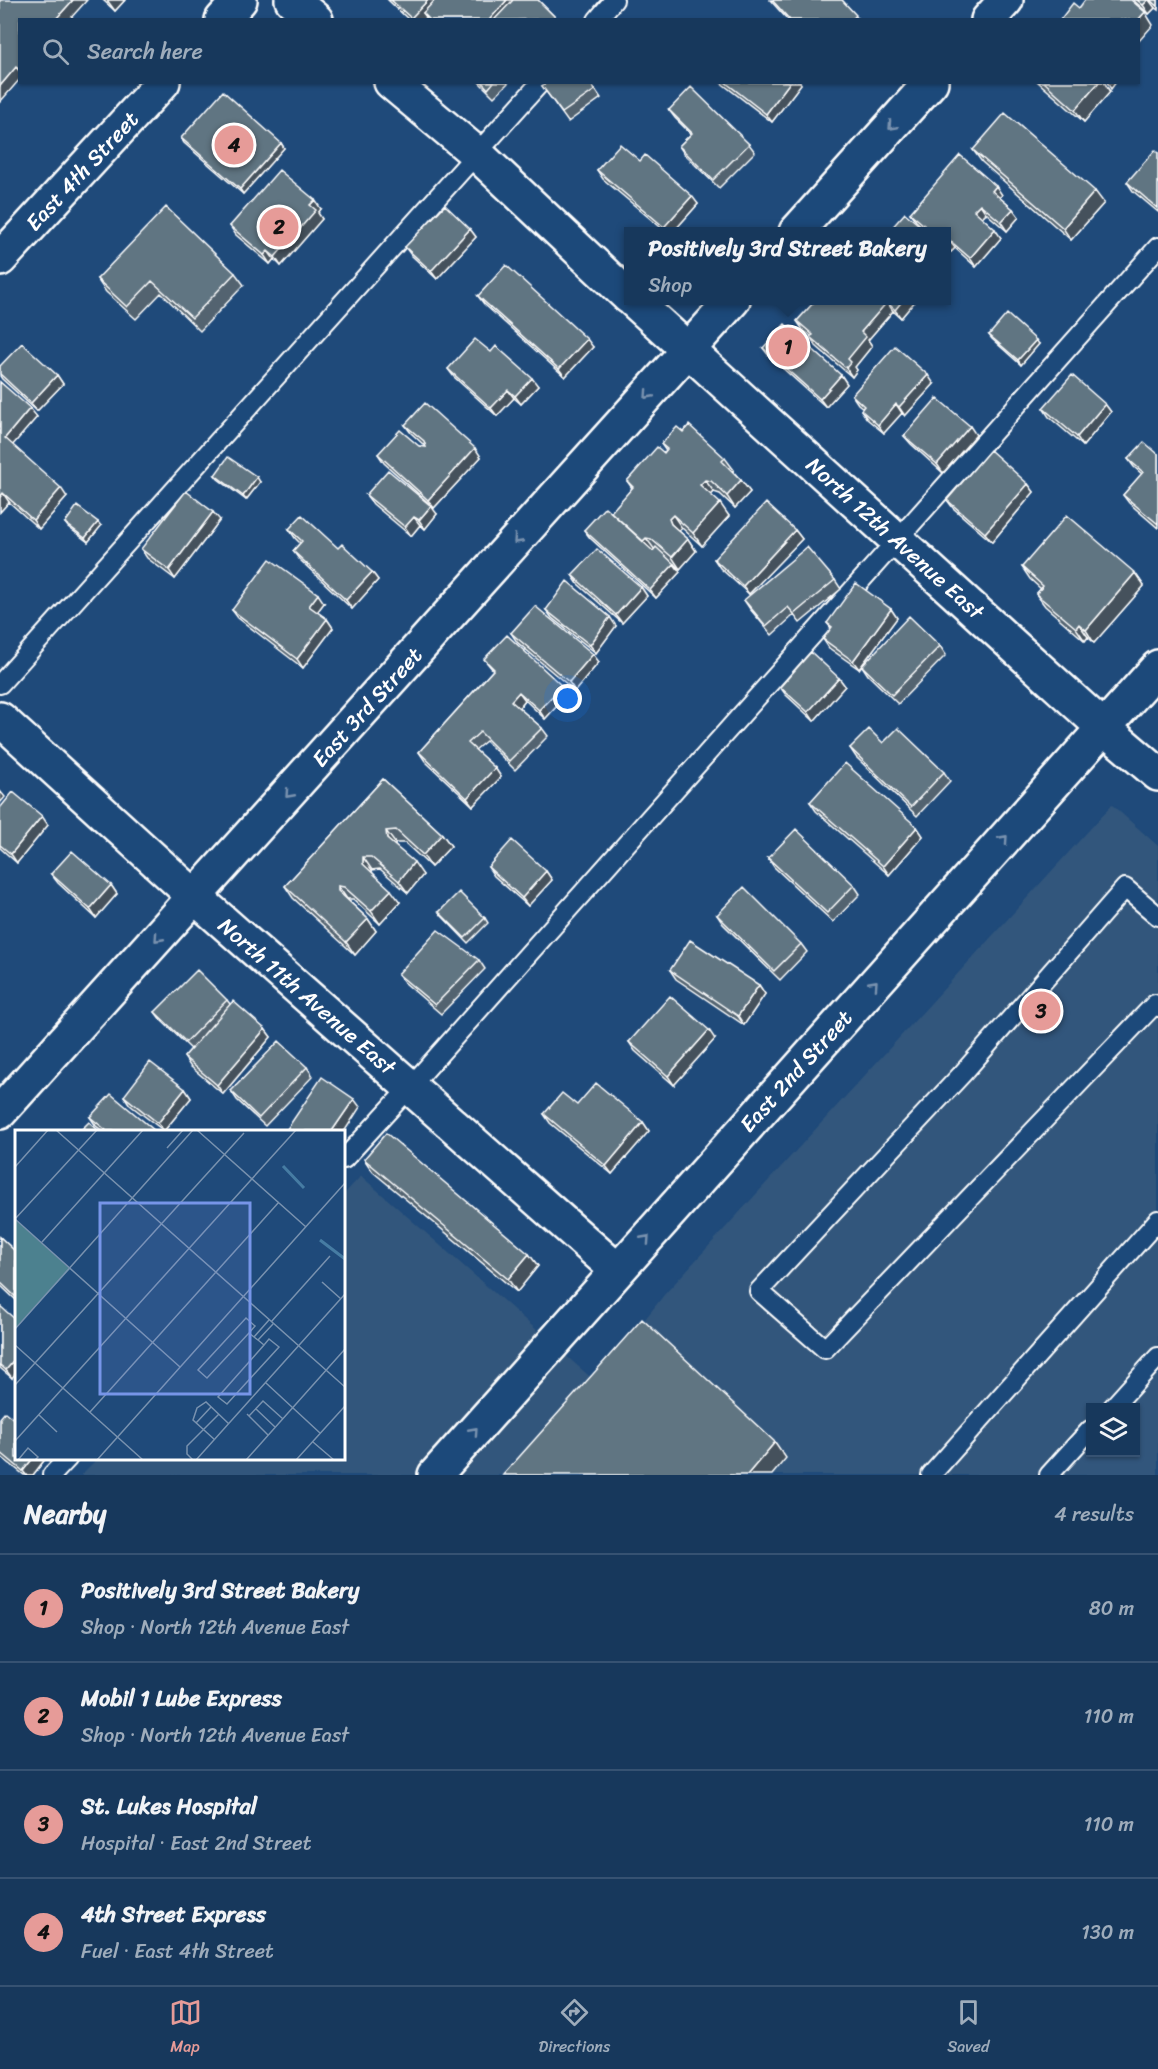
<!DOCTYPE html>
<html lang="en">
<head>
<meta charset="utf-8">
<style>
	body { margin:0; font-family:Sriracha,sans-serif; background:#244365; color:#f1f3f6 }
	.controls { position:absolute; right:18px; bottom:18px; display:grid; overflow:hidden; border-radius:0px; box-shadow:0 2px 4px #0004 }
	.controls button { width:54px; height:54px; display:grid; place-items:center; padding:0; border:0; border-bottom:2px solid #365272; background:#17385c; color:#f1f3f6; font:30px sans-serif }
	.you { position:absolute; left:568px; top:699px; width:21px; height:21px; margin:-15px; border:4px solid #fff; border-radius:50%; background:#1a73e8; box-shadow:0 0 0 9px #1a73e833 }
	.badge { display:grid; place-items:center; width:39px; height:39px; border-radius:50%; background:#e69b98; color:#111; font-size:20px; font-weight:700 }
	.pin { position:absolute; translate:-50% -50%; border:3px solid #fff; box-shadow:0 2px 6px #0006 }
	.popup { position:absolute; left:624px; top:227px; width:327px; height:78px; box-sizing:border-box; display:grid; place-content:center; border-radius:0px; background:#17385c; filter:drop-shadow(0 2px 4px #0005); font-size:20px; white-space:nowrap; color:#9eacbb }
	.popup b { font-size:22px; color:#f1f3f6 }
	.popup::after { content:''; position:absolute; left:50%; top:100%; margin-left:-12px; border:12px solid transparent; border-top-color:#17385c }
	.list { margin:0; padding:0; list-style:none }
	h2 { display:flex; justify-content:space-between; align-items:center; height:78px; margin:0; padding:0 24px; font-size:26px }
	h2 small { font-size:20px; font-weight:400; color:#9eacbb }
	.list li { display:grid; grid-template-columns:39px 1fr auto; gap:18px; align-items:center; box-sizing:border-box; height:108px; padding:0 24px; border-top:2px solid #365272 }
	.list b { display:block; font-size:22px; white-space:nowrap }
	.list p { margin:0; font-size:20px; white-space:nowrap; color:#9eacbb }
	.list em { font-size:20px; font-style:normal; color:#9eacbb }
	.icon { flex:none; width:33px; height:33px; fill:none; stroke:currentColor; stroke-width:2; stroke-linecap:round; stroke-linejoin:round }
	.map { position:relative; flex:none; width:1158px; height:1475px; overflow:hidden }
	.search { position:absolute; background:#17385c; box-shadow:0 2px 4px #0004; left:18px; right:18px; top:18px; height:66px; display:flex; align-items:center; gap:15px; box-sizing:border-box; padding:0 21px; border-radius:0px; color:#9eacbb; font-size:22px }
	.sheet { height:510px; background:#17385c }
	nav { display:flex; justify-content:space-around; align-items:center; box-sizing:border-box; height:84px; border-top:2px solid #365272; background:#17385c; font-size:16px; color:#9eacbb }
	nav a { display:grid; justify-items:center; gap:3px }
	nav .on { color:#e69b98 }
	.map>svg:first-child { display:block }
	.built { fill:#33577c; fill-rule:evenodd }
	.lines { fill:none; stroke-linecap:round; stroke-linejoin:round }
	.service-casing { stroke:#fff; stroke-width:22 }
	.minor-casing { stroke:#fff; stroke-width:38 }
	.tertiary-casing { stroke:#fff; stroke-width:38 }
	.secondary-casing { stroke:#fff; stroke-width:38 }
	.service { stroke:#1f4a7a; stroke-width:18 }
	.minor { stroke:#1f4a7a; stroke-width:33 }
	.tertiary { stroke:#1f4a7a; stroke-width:33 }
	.secondary { stroke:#1f4a7a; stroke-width:33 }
	.wall { fill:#536470; stroke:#fff; stroke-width:1.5 }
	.shaded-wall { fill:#44515b; stroke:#fff; stroke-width:1.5 }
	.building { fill:#617482; stroke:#fff; stroke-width:1.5 }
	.oneway { stroke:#7992af }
	.labels { text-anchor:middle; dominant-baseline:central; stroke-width:4.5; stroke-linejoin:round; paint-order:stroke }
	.street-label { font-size:22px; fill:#fff; stroke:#1f4a7a }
	.inset-river { fill:none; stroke:#467ca3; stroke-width:3 }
	.inset-road { fill:none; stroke:#7992af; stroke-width:1.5 }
	.view { fill:#7795e8; fill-opacity:0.15; stroke:#7795e8; stroke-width:3 }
	.inset-edge { fill:none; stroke:#fff; stroke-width:3 }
</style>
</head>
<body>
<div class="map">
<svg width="1158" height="1475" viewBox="0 0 1158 1475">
	<rect width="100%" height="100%" fill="#1f4a7a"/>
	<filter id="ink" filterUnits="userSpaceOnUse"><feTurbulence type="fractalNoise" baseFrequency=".0167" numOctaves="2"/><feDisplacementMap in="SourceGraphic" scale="12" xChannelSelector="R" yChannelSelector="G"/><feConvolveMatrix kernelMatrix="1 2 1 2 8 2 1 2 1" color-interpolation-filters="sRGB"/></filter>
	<g filter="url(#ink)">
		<path class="built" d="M1112,805L1158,846V1475H81L97,1459L344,1458V1194L361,1176L596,1382L664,1295ZM1090,1408H1136V1452H1090Z"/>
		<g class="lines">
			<defs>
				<path id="service" d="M597,20L614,0
					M0,684L541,82
					M1158,916L1125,888L963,1073L759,1291L825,1349L1155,1004L1158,1007
					M344,1159L410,1087L1158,247
					M1112,1408L1158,1357
					M52,1475L68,1458
					M931,1475L1158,1220
					M1049,1475L1090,1430"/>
				<path id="minor" d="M0,719L195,897L617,1270"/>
				<path id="tertiary" d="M292,0L316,20
					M988,20L1006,0
					M391,82L477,154L629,297
					M796,232L931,82
					M633,300L1104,728L1158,774
					M0,1112L733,300
					M435,1475L1158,667"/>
				<path id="secondary" d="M222,20L240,0
					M0,259L163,82"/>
			</defs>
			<use href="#service" class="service-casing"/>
			<use href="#minor" class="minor-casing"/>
			<use href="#tertiary" class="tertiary-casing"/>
			<use href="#secondary" class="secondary-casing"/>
			<use href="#service" class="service"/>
			<use href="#minor" class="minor"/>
			<use href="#tertiary" class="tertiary"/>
			<use href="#secondary" class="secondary"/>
		</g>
		<path class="wall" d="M103,0H125L115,11Z
			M388,0H538L558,20H428L426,17L424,20H409Z
			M770,0H842L859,20H788Z
			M1133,0H1158V10L1155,8L1149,14Z
			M479,82H509L494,97Z
			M590,82L601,98L568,122L542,86Z
			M720,82H800L801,84L772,122Z
			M1038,82H1104L1110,92L1084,122Z
			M669,110L749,144L755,152L719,188L685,155L679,146L691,134L675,118Z
			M181,138L281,143L284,148L243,194L184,143Z
			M973,150L1104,203L1071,240L982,162Z
			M1158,153V212L1133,191L1127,182Z
			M640,161L698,204L674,231H665L603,179L597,170Z
			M1002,195L999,197L1013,209L1019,217L1007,231L986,213L982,217L1001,238L976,267L955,248L951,252L947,249V231H927L916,221L910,213Z
			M321,209L318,213L322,219L281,266L274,259L270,264L236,235L230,226Z
			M470,229L476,237L437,279L411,255L405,247Z
			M235,273L244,285L200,331L161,293L136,319L106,292L97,279Z
			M478,296L593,347L565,377L484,304Z
			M816,300H916L901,318L893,311L868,340L872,346L855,367L857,370L852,377L816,346L810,337L811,336L803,330L797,321Z
			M989,335L1039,344L1021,365L992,339Z
			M763,348L841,375L847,384L826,407L769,356Z
			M491,352L538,386L521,404L514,398L497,416L454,377L448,369Z
			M0,366L57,375L63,384L37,411L2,379L0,376Z
			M0,382L37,417L12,445L67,497L39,529L9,502L0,512Z
			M934,384L905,416L902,413L884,433L867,419L861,410L863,408L858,404L852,395Z
			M1105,404L1111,412L1083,446L1049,417L1043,408Z
			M405,425L481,457L434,508L384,463L378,454L419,446L426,447L411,433Z
			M683,432L725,458L734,470L733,471L750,492L735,508L720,494L714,492L711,495L729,516L702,546L682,528L679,531L688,539L696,551L680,569L670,561L680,572L656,598L590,538L584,530L613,515L632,488L627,481L664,453L666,451L661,444Z
			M976,435L943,473L911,444L904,436Z
			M1158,454V528L1129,503L1123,495L1142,474L1134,467L1128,459Z
			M215,475L260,482L246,500L218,479Z
			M1028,484L1034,492L992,542L953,508L947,500Z
			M366,495L437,514L425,529L420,525L411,536L373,504Z
			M220,520L175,579L147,558L141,549Z
			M65,523L101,526L88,542L68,527Z
			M289,529L338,548L372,572L378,580L352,609L299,559L293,551L300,543L295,538Z
			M795,530L802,539L749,594L720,568L714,559Z
			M1022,567L1135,573L1144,586L1094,643L1088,637L1085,641L1045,606L1036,594L1041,589L1030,579Z
			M572,575L641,587L647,596L622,623L578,584Z
			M835,580L841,589L800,623L794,615L772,635L750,609L744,600Z
			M324,603L317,612L327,619L333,628L303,668L238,618L232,610Z
			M891,609L897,618L859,669L829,648L823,639L831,628L827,623Z
			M546,610L616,626L596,653L552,618Z
			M511,633L599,662L575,691L517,642Z
			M940,646L946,655L898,704L868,675L862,666Z
			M484,659L568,694L545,719L525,700L519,708L542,728L548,736L515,770L486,741L475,750L495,768L501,777L473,806L425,761L419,752L493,670Z
			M839,678L845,686L814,721L786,695L780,687Z
			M883,743L944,772L950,781L917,816L856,757L850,748Z
			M383,779L442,834L451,846L431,867L405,843H395V846L423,875L408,893L380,869L372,870V872L400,902L380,924L353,899H347L368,919L376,931L355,955L293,898L285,886Z
			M810,802L917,827L923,836L889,875L816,811Z
			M0,808L48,825L17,863L0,848Z
			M768,858L854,885L860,894L833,922L774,867Z
			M488,867L546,871L552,880L528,906L494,876Z
			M51,874L111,885L117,894L96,918L58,883Z
			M439,912L485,918L488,923L468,943L442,916Z
			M717,915L801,944L807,952L780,980L723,924Z
			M479,960L485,969L441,1014L404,982L398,974Z
			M670,970L759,985L765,994L744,1025L676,979Z
			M227,1000L230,1004L265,1029L271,1037L223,1094L190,1066L184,1057L191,1049L161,1020L155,1012Z
			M715,1039L674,1085L635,1051L629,1042Z
			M307,1067L313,1076L265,1126L237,1100L231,1091Z
			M185,1089L191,1098L164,1131L130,1105L124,1096Z
			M544,1114L643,1122L649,1131L612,1174L550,1123Z
			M90,1117L155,1131H103L96,1126Z
			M364,1159L529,1254L538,1266L517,1292L373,1172Z
			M0,1237L16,1252V1300L0,1285Z
			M0,1306L12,1378L0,1368Z
			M0,1418L16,1458H46L33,1475H24L0,1456Z"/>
		<path class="shaded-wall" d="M73,0H87L69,20H55Z
			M107,0H125L115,11Z
			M428,0H442L423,13L426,17L424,20H412L411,18Z
			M507,0H520L503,20H489Z
			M1148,0H1149L1155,8L1149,14L1143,5Z
			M1145,12L1153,25L1138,42V20Z
			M16,67L20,72V79L0,102V86Z
			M790,82H800L801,84L772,122L766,114Z
			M1099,82H1104L1110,92L1084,122L1075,110Z
			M1107,82H1116L1111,89Z
			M281,143L284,148L243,194L240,189Z
			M996,186L1002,195L998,199L992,191Z
			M1095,191L1104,203L1071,240L1063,228Z
			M692,196L698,204L674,231H667L664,227Z
			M315,200L321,209L318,213L322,219L281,266L275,257L310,205Z
			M980,204L986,213L980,219L974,210Z
			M1013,209L1019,217L1007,231L1001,222Z
			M470,229L476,237L437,279L431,271Z
			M995,229L1001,238L976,267L970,258Z
			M948,239L955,248L951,252L947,246V241Z
			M268,251L274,259L270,264L264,255Z
			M903,300H916L901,318L895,310Z
			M887,302L893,311L868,340L872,346L855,367L857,370L852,377L846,368L848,359L861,332Z
			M587,339L593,347L565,377L559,369Z
			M1036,340L1039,344L1021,365L1018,360Z
			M57,375L63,384L37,411L31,403Z
			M841,375L847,384L826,407L820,399Z
			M928,375L934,384L905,416L899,407Z
			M532,378L538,386L521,404L515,396Z
			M508,390L514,398L497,416L491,408Z
			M896,404L902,413L884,433L878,425Z
			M1105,404L1111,412L1083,446L1077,437Z
			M30,408L37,417L11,447L5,438Z
			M970,426L976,435L943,473L937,464Z
			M475,448L481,457L434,508L428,500Z
			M257,477L260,482L246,500L243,496Z
			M705,480L714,492L709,497L700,485Z
			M741,480L750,492L735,508L727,496Z
			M1028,484L1034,492L992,542L985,533Z
			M61,488L67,497L39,529L33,520Z
			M3,493L9,502L0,512V497Z
			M720,503L729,516L702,546L693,533Z
			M431,506L437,514L425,529L419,520Z
			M213,512L220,520L175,579L169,570Z
			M673,515L682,528L678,531L671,524L669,519Z
			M414,517L420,525L411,536L405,527Z
			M98,522L101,526L88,542L85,538Z
			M795,530L802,539L749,594L743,586Z
			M646,538L655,550L652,554L643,541Z
			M688,539L696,551L680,569L672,557Z
			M674,564L680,572L656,598L650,590Z
			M372,572L378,580L352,609L346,600Z
			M1135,573L1144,586L1094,643L1086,630Z
			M641,587L647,596L622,623L616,615Z
			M318,594L324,603L315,615L309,606Z
			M891,609L897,618L859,669L853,661Z
			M610,617L616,626L596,653L590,645Z
			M327,619L333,628L303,668L297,659Z
			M1079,624L1088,637L1085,641L1076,628Z
			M593,654L599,662L575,691L569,682Z
			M839,678L845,686L814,721L808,712Z
			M562,686L568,694L545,719L539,710Z
			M519,692L525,700L517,710L511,701Z
			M495,768L501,777L473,806L467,798Z
			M0,791L5,797L0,803Z
			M42,816L48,825L17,863L11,854Z
			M917,827L923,836L889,875L883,866Z
			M386,831L395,843V852L387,839Z
			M442,834L451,846L431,867L423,855Z
			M363,857L372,870V877L363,864Z
			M414,862L423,875L408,893L399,881Z
			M546,871L552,880L528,906L522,898Z
			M111,885L117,894L96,918L90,909Z
			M338,886L347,899L346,904L338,891Z
			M391,890L400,902L380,924L371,911Z
			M368,919L376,931L355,955L346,942Z
			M759,985L765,994L744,1025L738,1016Z
			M265,1029L271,1037L223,1094L217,1085Z
			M709,1030L715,1039L674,1085L668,1076Z
			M185,1089L191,1098L164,1131L158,1123Z
			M354,1099L360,1107L344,1132L332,1131Z
			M643,1122L649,1131L612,1174L606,1166Z
			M529,1254L538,1266L517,1292L508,1279Z
			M16,1358V1373L12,1378L6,1370Z
			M775,1442L786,1458L772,1475H747Z
			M33,1458H46L33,1475H26L23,1471Z"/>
		<path class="building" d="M0,0H73L55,20H20V70L16,67L0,86Z
			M391,0H428L411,18Z
			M435,0H507L489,20H430L423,13Z
			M513,0H538L557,19L494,20Z
			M772,0H842L856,15L852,20H790Z
			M1085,0H1131L1145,12L1138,20H1060L1073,3L1079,8Z
			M1137,0H1148L1143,5Z
			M1150,0H1158V7Z
			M482,82H494L488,89Z
			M547,82H590L595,90L562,113L542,86Z
			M725,82H790L766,114Z
			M1044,82H1099L1075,110Z
			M691,87L749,144L713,180L679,146L692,133L669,110Z
			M223,91L281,143L240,189L181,138Z
			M1005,113L1095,191L1063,228L973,150Z
			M620,144L640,161L645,155L692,196L664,227L597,170Z
			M1155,150L1158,153V206L1157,208L1127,182Z
			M960,155L996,186L992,191L1013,209L1001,222L980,204L974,210L995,229L970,258L948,239L947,241V231H931L910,213Z
			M279,170L315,200L310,205L316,210L275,257L268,251L264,255L230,226Z
			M445,205L470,229L431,271L405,247Z
			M166,207L235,273L192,318L152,281L127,307L97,279Z
			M905,213L926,231H889Z
			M506,265L587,339L559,369L478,296Z
			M816,300H903L895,310L887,302L861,332L866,337L848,359L851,362L846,368L810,337L813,335L797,321Z
			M1007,314L1036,340L1018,360L989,335Z
			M785,324L841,375L820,399L763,348Z
			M475,339L491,352L496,346L532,378L515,396L508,390L491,408L448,369Z
			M22,343L57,375L31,403L0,374V366Z
			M895,346L928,375L899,407L896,404L878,425L861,410L864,406L852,395Z
			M1072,375L1105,404L1077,437L1043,408Z
			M0,382L30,408L5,438L61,488L33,520L3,493L0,497Z
			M937,398L970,426L937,464L904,436Z
			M425,403L475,448L428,500L378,454L400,430L419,446L426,447L424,441L405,425Z
			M689,425L725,458L722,461L741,480L727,496L711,481L705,480L700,485L720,503L693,533L673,515L669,519L671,524L688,539L672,557L651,539L646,538L643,541L611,512L633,487L627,481L657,447L664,453L667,449L661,444L677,427L683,432Z
			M1144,442L1158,454V524L1123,495L1143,472L1128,459Z
			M990,450L1028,484L985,533L947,500Z
			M228,457L257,477L243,496L215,475Z
			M388,470L431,506L419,520L414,517L405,527L366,495Z
			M186,491L213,512L169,570L141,549Z
			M766,503L795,530L743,586L714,559Z
			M77,506L98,522L85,538L65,523Z
			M605,507L653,551L656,547L674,564L650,590L584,530Z
			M302,515L338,548L342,544L372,572L346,600L293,551L302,541L289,529Z
			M1067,515L1135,573L1086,630L1079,624L1076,628L1036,594L1043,586L1022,567Z
			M807,547L835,580L794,614L788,607L766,626L744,600Z
			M597,549L641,587L616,615L572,575Z
			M270,559L318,594L309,606L327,619L297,659L232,610Z
			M567,581L610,617L590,645L546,610Z
			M856,583L891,609L853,661L823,639L832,627L827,623Z
			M535,606L593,654L569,682L511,633Z
			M909,616L940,646L892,695L862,666Z
			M507,635L562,686L539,710L519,692L511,701L542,728L509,761L480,732L468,743L495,768L467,798L419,752L494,669L484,659Z
			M811,652L839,678L808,712L780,687Z
			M898,728L944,772L911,807L850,748L869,729L883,743Z
			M845,763L917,827L883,866L810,802Z
			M383,779L442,834L423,855L396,830L386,831L387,839L414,862L399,881L371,857H363V864L391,890L371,911L344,887L338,886V891L368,919L346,942L285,886Z
			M13,792L42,816L11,854L0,845V808Z
			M796,829L854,885L827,913L768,858Z
			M512,840L546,871L522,898L488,867Z
			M72,851L111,885L90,909L51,874Z
			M744,887L801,944L774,971L717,915Z
			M459,892L485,918L465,938L439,912Z
			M438,930L479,960L435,1005L398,974Z
			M690,940L759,985L738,1016L670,970Z
			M197,970L227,1000L186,1042L155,1012Z
			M670,996L709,1030L668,1076L629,1042Z
			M233,1001L265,1029L217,1085L184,1057Z
			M279,1041L307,1067L259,1118L231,1091Z
			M150,1062L185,1089L158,1123L124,1096Z
			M322,1077L354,1099L332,1131H290L287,1129Z
			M596,1083L643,1122L606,1166L544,1114L562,1093L577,1105Z
			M111,1094L155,1131H107L90,1117Z
			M89,1122L99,1131H80Z
			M386,1133L529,1254L508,1279L364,1159Z
			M0,1237L16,1252V1297L0,1282Z
			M0,1306L16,1320V1358L6,1370L0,1365Z
			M642,1319L775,1442L747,1475H503Z
			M5,1412L16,1421V1458H33L23,1471L0,1452V1418Z"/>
		<defs><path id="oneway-chevron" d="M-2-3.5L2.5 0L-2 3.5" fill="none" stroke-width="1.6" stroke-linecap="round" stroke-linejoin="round" transform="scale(1.5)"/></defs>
		<g class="oneway">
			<use href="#oneway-chevron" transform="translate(892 126) rotate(132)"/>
			<use href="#oneway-chevron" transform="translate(648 395) rotate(132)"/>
			<use href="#oneway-chevron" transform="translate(517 540) rotate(132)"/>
			<use href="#oneway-chevron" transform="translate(289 794) rotate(132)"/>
			<use href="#oneway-chevron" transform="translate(1004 839) rotate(-48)"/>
			<use href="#oneway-chevron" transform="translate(158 938) rotate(132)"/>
			<use href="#oneway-chevron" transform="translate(874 984) rotate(-48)"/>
			<use href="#oneway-chevron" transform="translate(646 1239) rotate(-48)"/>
			<use href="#oneway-chevron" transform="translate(474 1431) rotate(-48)"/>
		</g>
	</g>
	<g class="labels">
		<g class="street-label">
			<text transform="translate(82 171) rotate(-47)">East 4th Street</text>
			<text transform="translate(895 538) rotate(42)">North 12th Avenue East</text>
			<text transform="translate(367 707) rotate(-48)">East 3rd Street</text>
			<text transform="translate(307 996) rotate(41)">North 11th Avenue East</text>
			<text transform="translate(796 1071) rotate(-48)">East 2nd Street</text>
		</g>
	</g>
	<g transform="translate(15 1130)">
		<rect width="330" height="330" fill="#1f4a7a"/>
		<path d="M0,89L55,139L0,199Z" fill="#4c818f"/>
		<path class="inset-river" d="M268,36L289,58M305,110L330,129"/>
		<path class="inset-road" d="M41,0L330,257M182,0L291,97M152,18L168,0M0,37L33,0M0,89L165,237M0,89L82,0M27,112L128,0M307,152L326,169M254,190L239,207L243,210L258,194M256,192L315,126M0,199L178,0M234,203L240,196L231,188L183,240L192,248L234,203L239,207M243,210L249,215L203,267L212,274L264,217L254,209L249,215M0,215L128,330M251,253L305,303M0,255L229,3M241,279L260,297M75,282L264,72M232,284L253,305M24,285L42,302M234,286L248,271L268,289M181,293L196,277M200,310L178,290L182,278L191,272L214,294M0,311L281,0M298,312L319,330M3,330L13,318L23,327L20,330M82,330L330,53M178,330L172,324V316L204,284M181,330L330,164M231,330L330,219M281,330L330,276"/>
		<path class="view" d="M85,73H235V264H85Z"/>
		<rect width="330" height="330" class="inset-edge"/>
	</g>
</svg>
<div class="controls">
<button><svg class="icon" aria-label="layers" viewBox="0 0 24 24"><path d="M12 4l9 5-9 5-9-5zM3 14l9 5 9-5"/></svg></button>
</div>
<div class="you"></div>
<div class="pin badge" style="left:788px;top:347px">1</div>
<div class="popup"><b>Positively 3rd Street Bakery</b>Shop</div>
<div class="pin badge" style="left:279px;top:227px">2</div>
<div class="pin badge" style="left:1041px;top:1011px">3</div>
<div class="pin badge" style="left:234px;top:145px">4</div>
<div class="search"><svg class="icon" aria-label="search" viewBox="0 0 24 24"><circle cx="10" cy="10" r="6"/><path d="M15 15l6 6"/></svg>Search here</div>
</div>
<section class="sheet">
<h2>Nearby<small>4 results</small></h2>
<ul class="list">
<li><span class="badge">1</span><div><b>Positively 3rd Street Bakery</b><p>Shop · North 12th Avenue East</p></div><em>80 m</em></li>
<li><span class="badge">2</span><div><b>Mobil 1 Lube Express</b><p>Shop · North 12th Avenue East</p></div><em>110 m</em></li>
<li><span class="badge">3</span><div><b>St. Lukes Hospital</b><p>Hospital · East 2nd Street</p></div><em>110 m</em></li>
<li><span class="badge">4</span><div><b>4th Street Express</b><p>Fuel · East 4th Street</p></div><em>130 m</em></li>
</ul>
</section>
<nav>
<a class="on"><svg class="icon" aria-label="map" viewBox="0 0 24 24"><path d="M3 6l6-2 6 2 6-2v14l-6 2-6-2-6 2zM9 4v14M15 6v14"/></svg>Map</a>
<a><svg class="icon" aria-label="directions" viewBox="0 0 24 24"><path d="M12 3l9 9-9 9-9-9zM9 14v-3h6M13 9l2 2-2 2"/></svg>Directions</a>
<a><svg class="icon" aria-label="saved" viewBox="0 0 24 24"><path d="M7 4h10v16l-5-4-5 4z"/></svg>Saved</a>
</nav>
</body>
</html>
